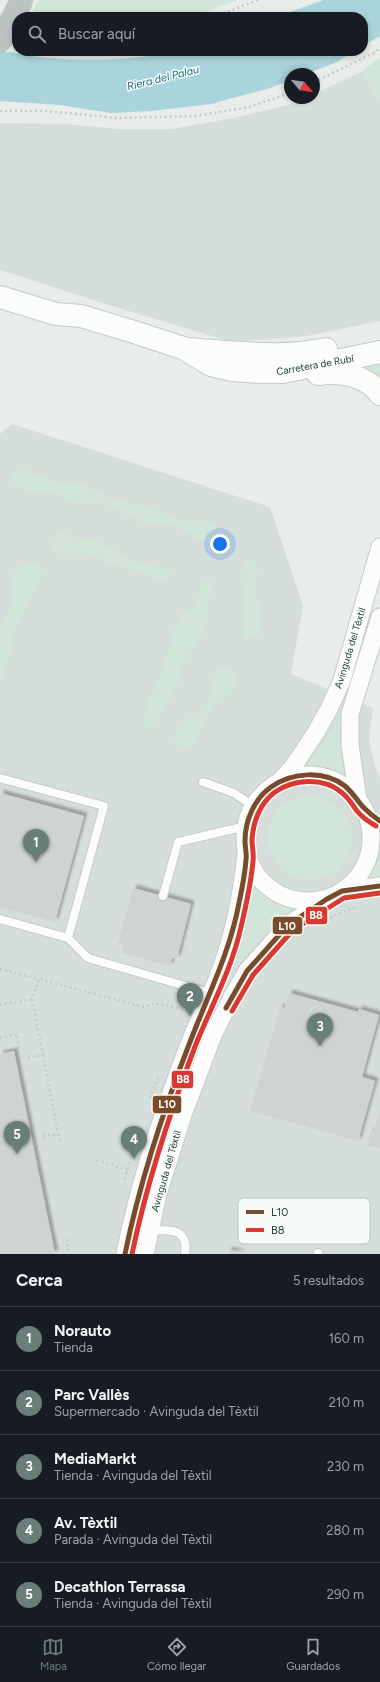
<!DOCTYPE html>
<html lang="es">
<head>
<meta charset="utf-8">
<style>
	body { margin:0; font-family:Figtree,sans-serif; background:#242831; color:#f1f3f6 }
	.compass { position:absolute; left:284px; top:68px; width:36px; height:36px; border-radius:50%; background:#171b24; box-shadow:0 2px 6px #0003; rotate:119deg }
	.you { position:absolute; left:220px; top:544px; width:14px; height:14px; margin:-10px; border:3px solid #fff; border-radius:50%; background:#1a73e8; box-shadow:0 0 0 6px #1a73e833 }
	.badge { display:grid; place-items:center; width:26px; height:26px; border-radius:50%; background:#697e78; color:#fff; font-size:13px; font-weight:700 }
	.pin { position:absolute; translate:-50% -33px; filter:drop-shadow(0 1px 2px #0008) }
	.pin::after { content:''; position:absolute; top:21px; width:14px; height:12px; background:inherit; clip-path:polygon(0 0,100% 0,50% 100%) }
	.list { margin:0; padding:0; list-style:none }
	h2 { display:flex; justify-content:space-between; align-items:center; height:52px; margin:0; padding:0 16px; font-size:17px }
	h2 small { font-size:13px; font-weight:400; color:#9ea1a6 }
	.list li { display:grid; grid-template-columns:26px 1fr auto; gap:12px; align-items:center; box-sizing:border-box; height:64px; padding:0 16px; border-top:1px solid #363941 }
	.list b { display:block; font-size:15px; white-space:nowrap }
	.list p { margin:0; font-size:13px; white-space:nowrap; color:#9ea1a6 }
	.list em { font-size:13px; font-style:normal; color:#9ea1a6 }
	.icon { flex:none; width:22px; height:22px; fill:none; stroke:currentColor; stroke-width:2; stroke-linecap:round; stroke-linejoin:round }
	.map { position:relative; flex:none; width:380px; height:1254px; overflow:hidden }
	.search { position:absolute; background:#171b24; box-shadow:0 2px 6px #0003; left:12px; right:12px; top:12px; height:44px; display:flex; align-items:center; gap:10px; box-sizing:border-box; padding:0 14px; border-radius:16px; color:#9ea1a6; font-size:15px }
	.sheet { height:372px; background:#171b24 }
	nav { display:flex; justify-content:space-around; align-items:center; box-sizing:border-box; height:56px; border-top:1px solid #363941; background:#171b24; font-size:11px; color:#9ea1a6 }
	nav a { display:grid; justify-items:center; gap:2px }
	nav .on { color:#697e78 }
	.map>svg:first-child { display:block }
	.built { fill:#d6dedb }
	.green { fill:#d1e6d8 }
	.water { fill:#a9d4db }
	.building { fill:#cfd4d2; filter:url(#shadow) }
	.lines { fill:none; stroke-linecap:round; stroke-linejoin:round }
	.lane-casing { stroke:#c5cac8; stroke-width:10 }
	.street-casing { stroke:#c5cac8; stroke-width:19 }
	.secondary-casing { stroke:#c3cbc8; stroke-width:24 }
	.path { stroke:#c3ccca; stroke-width:2.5; stroke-dasharray:2 3; stroke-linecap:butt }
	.lane { stroke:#fcfcfc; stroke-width:8 }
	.street { stroke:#fcfcfc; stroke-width:17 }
	.secondary { stroke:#fcfcfc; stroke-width:22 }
	.highway-bridge-casing { stroke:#c3ccc9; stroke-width:24; stroke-linecap:butt }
	.highway-bridge { stroke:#bcc4c2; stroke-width:22 }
	.bus-1-casing { stroke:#f7fbf9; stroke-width:8 }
	.bus-2-casing { stroke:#f7fbf9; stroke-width:8 }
	.bus-1 { stroke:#7a4b2a; stroke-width:5 }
	.bus-2 { stroke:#da3832; stroke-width:5 }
	.labels { text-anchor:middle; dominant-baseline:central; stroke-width:3; stroke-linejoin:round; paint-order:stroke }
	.street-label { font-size:10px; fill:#24423a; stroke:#f7fbf9 }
	.water-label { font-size:11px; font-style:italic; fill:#1c6f80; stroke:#f7fbf9 }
	.key { fill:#f7fbf9; stroke:#b8c4c0; stroke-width:1 }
	.key-label { font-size:11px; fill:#24423a }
	.line-badge { stroke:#f7fbf9; stroke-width:1.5 }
	.badge-label { font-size:11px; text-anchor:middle; font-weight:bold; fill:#fff }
</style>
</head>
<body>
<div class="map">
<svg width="380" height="1254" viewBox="0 0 380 1254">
	<defs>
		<filter id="shadow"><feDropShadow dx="3.5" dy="-3.5" stdDeviation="1" flood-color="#0004"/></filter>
	</defs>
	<rect width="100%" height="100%" fill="#e8edeb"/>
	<path class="built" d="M361,72L380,101V321L307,336L232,342L112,306L0,270V123L65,124L119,129H172L233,118L288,105L305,98H314V94Z
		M12,424L270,507L303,606L291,674L373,708L369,739L375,766L380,777V1254H0V434Z"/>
	<path class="green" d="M39,0H237L204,13L183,17H29Z
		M380,57V101L361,72Z
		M380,358V384L355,363Z
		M22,470L31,472L57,483L83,484L113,500L147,506L177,520L207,521L216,525L218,529C216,537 211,544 202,542L176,526L141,522L104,504L75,503L57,494L21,489L11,482V477L15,471Z
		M62,533L71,535L81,540L97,541L130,559L165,570L169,572L171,576L168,578L159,580L133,570L109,564L97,557L83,553L61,554L53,550L47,543L54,535Z
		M248,558L255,562C259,569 256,574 256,583C255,598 261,611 262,626L256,637L247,639L242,633L243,600L241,572Z
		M32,562L39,564L42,573L41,577L26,609L15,627L12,652L8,660L0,685V629L11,606V578L19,568L24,564Z
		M207,580L211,581L207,621L203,633L197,644L184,660L179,681L160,716L151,726L146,727L144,723V715L166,661L176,624L182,614L196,606L201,585Z
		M221,668C229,667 234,672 238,678C238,691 220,701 211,710C203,720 202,735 193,743C190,746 186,747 182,747L175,743C169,727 198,715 206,704C215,692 207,679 221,668Z
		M340,718L342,719L340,734L341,750L345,776L326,768L310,767L307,765L325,741Z
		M268 838a42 42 0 1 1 84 0a42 42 0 1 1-84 0Z
		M380,850V876L368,878L376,862Z
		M254,881C266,896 280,903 298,908L266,932L237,965L236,964L248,927Z"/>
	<path class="water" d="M324,0H380V36L363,46V17H275Z
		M0,51C13,52 26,55 39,57C82,62 138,60 179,51H355L337,62L306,74H290V80L270,88L211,104L151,111L111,113L60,105L0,101Z"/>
	<path class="building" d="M0,793L84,816L55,922L0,907Z
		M133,888L191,904L177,959L172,958L170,966L121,953L123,945L118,944Z
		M289,993L358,1012L359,1009L379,1015L362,1077L375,1081L358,1141L250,1111L280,1007L284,1008Z
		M14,1051L55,1254H0V1054Z
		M380,1111V1148L368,1145L371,1131L374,1132Z
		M229,1250L243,1254H227Z"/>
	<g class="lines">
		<defs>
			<path id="lane" d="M0,778L104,806L68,938L0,919
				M203,782L234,793L253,806
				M163,896L178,842L246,826
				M68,938L88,958L210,993
				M150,1231C169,1229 189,1228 185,1254
				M318,1254V1253"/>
			<path id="street" d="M245 838a63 63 0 1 1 126 0a63 63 0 1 1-126 0Z
				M279,782L292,768L315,734L330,707L342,680L380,547
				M358,799L350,745V714L380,617
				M342,891L380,886
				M125,1254C139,1181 163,1111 190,1042C200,1016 213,992 222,966C235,930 242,892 246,854
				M145,1254L158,1194L184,1112L214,1033L232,997L247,971L288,925L327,899"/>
			<path id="secondary" d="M0,297L56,314L81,316L134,332L183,348L211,365L232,370L259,372H283L380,352
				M187,349C234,352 280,359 326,349
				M318,374C340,371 366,375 380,394"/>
		</defs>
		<use href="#lane" class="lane-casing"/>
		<use href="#street" class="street-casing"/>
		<use href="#secondary" class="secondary-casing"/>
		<path class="path" d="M214,17L258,0
			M314,82L374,53L380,48
			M0,111H46L117,118L195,116L249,107L290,93
			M330,918L357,906
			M0,969L39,979
			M0,1005L32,999
			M0,1038L17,1034L19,1048
			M43,1055L32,999L39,979L144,1007L154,1003L188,1010
			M28,1058L43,1055L58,1134
			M150,1098L159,1075
			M43,1136L58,1134L60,1144
			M97,1160L129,1171
			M125,1179L130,1160
			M67,1239L68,1254"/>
		<use href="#lane" class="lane"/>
		<use href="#street" class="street"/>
		<use href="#secondary" class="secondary"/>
		<defs>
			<path id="highway-bridge" d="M0,42L22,0"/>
		</defs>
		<use href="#highway-bridge" class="highway-bridge-casing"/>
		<use href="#highway-bridge" class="highway-bridge"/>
		<defs>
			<path id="bus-1" d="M226,1008L247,971L288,925L327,899L342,891L380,886
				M125,1254C140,1181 163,1111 190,1042C208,995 230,952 239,903C242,889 245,874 246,860C247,854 245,847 245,841C245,821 254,799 271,787C292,772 324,770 345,786C352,792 357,800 363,807C368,812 374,817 380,821"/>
			<path id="bus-2" d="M232,1011L253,975L293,930L344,898L380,893
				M132,1254C147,1182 170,1112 196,1044C212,1005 232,968 241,927C246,906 251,883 253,861C254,854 252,847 252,840C253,822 260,803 275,792C294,779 323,777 341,792C348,797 352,804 357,811C362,817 369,822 376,826"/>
		</defs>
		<use href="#bus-1" class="bus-1-casing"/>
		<use href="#bus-2" class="bus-2-casing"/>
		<use href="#bus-1" class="bus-1"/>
		<use href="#bus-2" class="bus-2"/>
	</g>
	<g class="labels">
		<g class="street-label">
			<text transform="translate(315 365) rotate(-10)">Carretera de Rubí</text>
			<text transform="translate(350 648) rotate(-73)">Avinguda del Tèxtil</text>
			<text transform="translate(166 1171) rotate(-74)">Avinguda del Tèxtil</text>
		</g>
		<g class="water-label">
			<text transform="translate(163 78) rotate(-14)">Riera del Palau</text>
		</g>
	</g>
	<rect x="238" y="1198" width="132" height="46" rx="6" class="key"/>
	<rect x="246" y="1210" width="18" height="4" fill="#7a4b2a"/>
	<rect x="246" y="1228" width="18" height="4" fill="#da3832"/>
	<g class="key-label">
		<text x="271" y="1216">L10</text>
		<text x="271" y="1234">B8</text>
	</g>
	<g class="line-badge">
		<rect x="305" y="906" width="23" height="19" rx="4" fill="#da3832"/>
		<rect x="272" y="916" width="31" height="19" rx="4" fill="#7a4b2a"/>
		<rect x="171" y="1070" width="23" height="19" rx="4" fill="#da3832"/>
		<rect x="152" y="1095" width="30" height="19" rx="4" fill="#7a4b2a"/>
	</g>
	<g class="badge-label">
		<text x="316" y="919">B8</text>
		<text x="287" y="930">L10</text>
		<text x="183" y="1083">B8</text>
		<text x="167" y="1108">L10</text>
	</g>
</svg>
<svg class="compass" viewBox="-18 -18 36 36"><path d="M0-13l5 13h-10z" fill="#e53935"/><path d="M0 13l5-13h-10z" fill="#9ea1a6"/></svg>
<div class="you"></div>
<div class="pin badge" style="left:36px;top:862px">1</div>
<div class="pin badge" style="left:190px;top:1016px">2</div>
<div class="pin badge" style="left:320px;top:1046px">3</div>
<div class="pin badge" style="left:134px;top:1159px">4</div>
<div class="pin badge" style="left:17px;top:1154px">5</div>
<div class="search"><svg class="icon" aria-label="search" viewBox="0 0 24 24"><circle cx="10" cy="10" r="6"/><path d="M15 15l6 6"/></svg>Buscar aquí</div>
</div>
<section class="sheet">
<h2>Cerca<small>5 resultados</small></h2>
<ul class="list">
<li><span class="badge">1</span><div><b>Norauto</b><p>Tienda</p></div><em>160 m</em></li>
<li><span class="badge">2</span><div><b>Parc Vallès</b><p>Supermercado · Avinguda del Tèxtil</p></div><em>210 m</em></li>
<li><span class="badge">3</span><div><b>MediaMarkt</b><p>Tienda · Avinguda del Tèxtil</p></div><em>230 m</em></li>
<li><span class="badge">4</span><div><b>Av. Tèxtil</b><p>Parada · Avinguda del Tèxtil</p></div><em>280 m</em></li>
<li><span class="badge">5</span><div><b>Decathlon Terrassa</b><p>Tienda · Avinguda del Tèxtil</p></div><em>290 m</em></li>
</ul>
</section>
<nav>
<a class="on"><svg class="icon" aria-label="map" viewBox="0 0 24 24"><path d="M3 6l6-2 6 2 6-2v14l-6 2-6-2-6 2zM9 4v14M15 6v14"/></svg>Mapa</a>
<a><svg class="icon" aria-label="directions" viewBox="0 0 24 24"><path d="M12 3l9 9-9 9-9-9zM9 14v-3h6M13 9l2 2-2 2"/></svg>Cómo llegar</a>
<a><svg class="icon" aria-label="saved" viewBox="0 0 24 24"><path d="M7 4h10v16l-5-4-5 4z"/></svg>Guardados</a>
</nav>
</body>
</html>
